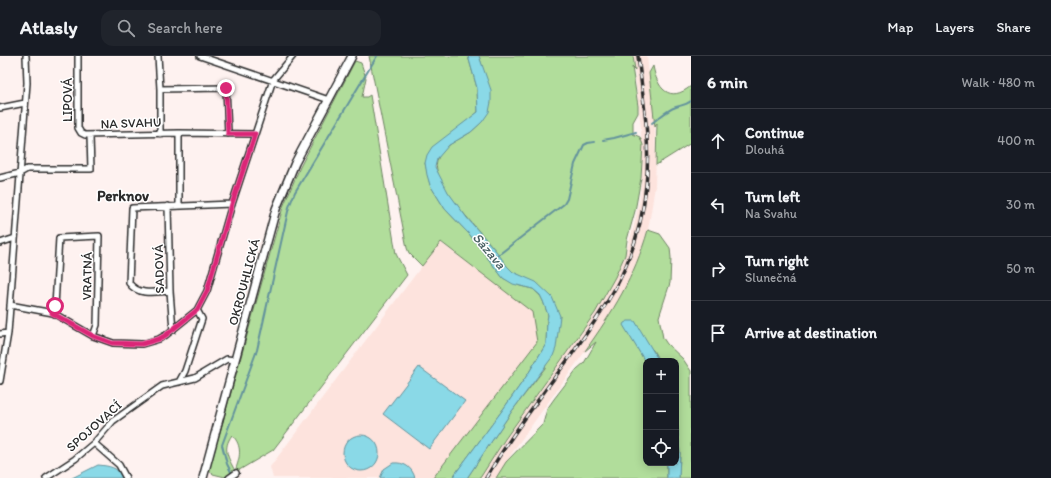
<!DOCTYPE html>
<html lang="en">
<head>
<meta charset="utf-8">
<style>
	body { margin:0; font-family:Itim,sans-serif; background:#20242c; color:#f1f3f6 }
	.controls { position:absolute; right:12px; bottom:12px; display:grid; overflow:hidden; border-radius:8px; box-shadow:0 2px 10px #0003 }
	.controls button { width:36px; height:36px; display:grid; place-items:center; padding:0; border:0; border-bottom:1px solid #363941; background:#171b24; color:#f1f3f6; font:20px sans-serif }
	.stop { position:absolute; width:12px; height:12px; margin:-9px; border:3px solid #db2777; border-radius:50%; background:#fff }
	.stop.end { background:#db2777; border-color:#fff; box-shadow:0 1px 4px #0008 }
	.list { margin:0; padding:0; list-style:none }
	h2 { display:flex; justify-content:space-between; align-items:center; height:52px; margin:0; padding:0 16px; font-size:17px }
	h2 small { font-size:13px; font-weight:400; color:#9ea1a6 }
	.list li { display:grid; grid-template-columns:26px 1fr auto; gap:12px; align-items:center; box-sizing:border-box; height:64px; padding:0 16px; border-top:1px solid #363941 }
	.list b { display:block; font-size:15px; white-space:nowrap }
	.list p { margin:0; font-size:13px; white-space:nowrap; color:#9ea1a6 }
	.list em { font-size:13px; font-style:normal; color:#9ea1a6 }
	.icon { flex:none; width:22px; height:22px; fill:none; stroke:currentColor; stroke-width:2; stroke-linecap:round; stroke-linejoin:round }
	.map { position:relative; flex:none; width:691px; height:422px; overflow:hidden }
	header { display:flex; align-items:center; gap:24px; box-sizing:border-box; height:56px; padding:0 20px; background:#171b24; border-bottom:1px solid #363941 }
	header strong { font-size:19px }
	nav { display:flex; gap:22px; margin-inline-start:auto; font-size:14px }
	.search { width:280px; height:36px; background:#20242c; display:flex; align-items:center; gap:10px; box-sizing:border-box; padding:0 14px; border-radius:12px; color:#9ea1a6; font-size:15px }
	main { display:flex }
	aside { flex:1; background:#171b24 }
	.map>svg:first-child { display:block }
	.built { fill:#fde3dd }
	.green { fill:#b1dd9b; stroke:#6e8463; fill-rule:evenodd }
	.water { fill:#8ad9e7; stroke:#64939c }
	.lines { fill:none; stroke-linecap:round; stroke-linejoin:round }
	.stream { stroke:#64939c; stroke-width:2 }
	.street-casing { stroke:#2b2b2b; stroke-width:8 }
	.secondary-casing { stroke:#2b2b2b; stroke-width:10 }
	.street { stroke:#fff; stroke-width:5 }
	.secondary { stroke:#fff; stroke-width:7 }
	.rail-casing { stroke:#2b2b2b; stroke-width:3.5 }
	.rail { stroke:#fff; stroke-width:2; stroke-dasharray:6; stroke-linecap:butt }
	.route { stroke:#db2777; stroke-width:5 }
	.labels { text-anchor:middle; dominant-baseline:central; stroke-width:3; stroke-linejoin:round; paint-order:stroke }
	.street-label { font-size:13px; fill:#2b2b2b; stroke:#fff }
	.water-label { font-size:14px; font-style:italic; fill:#485f63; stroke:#fff }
	.quarter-label { font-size:15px; font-weight:bold; fill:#2b2b2b; stroke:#fff }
</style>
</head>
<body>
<header>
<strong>Atlasly</strong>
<div class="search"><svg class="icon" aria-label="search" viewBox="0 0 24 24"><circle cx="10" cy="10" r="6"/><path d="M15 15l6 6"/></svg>Search here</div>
<nav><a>Map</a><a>Layers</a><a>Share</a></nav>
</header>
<main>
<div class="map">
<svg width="691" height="422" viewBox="0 0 691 422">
	<rect width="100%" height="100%" fill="#fef2f0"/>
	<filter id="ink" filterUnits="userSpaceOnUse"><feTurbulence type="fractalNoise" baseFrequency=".025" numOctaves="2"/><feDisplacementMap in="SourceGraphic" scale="8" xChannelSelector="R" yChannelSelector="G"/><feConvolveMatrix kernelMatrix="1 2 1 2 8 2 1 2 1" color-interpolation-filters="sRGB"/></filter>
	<g filter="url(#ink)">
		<path class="built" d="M633,0H647L655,71L656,100L655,130L651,156L648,174L638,204L622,240L607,265L516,391L496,422H480L505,383L595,257L609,233L625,199L634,170L640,142L642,116L641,72Z
			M440,186L532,255L538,285L433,422H273L270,411Z"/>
		<path class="green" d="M369,0H468L477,32L478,56L453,76L425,107L430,129L445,153L470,179L503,222L520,230L533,233L540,239L543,245L548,259L547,265L546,288L528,318L504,352L452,422H433L537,286L532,256L441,186L422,210L409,197L407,192Z
			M479,0H633L635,14L632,11L638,50V57L633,66V78L640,81L643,89L641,122L635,155L627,184L625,199L615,221L595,257L505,383L480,422H467L512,355L545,312L560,260L521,220C519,219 516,218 513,216C505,211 502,202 496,195C483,178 430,126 437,105C441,90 459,84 471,76C475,73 478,69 482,66V9Z
			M355,5L361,7L366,22L362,41H367L370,39L396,198L407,219L273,394L241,413L225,421L213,418L209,415L283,151L300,111ZM232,379C243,390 240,402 235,415C228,401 222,393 232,379Z
			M653,10C657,32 669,48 691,30V87L656,109L657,67L655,71L649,17Z
			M648,174L660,178L670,192L671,202L670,227L659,261L663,282L667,288L683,303L691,315V422H679L680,397L676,353V305H659L653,294L624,269L646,307V407H667V422H496L506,406L543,368L547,353L554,343L577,313L584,307L596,286L585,295C614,254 634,222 648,174Z"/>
		<path class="water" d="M468,0H479L491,34V46L489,56L482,66L471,76L449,89L437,103L435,111L448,136L467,162L496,195L507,210L513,216L536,226L552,241L560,260L556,292L553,300L512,355L467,422H452L504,352L528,318L546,288L547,265L548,259L543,245L540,239L533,233L513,228L503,222L470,179L445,153L430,129L427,119L425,107L427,99L432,91L478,56L477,32Z
			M628,265H635L659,305H646V307L623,269L624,267Z
			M419,311L465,345L429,393L383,358Z
			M676,353L680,397L679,422H667V407H676Z
			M343 397a18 18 0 1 1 36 0a18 18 0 1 1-36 0Z
			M393,407C404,406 412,411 415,422H380L384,413Z
			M98,409C109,410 118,411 123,422H72Z"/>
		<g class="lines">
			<path class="stream" d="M652,67C660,61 667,54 676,51C682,49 686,49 691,45
				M603,84L614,82L636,76
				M497,200L564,148L567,143L575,108L584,89L588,87L594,86
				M234,422L227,408L222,389L257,294L289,151L295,136L377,0"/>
			<defs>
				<path id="street" d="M78,0V72L81,77L85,79L179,77L255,78
					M158,0L160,33V78
					M200,0L329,44
					M160,33L226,32L228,78
					M0,52L25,47
					M0,122L20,117L27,113H91L90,80
					M168,150L170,235L173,274
					M179,150V77
					M0,187L15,182
					M170,235C156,236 138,240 129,227L132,152L232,148
					M10,249L53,257L93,280L113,287L142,288L159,283L166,279L197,254L207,235L232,148L273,24L293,0
					M53,257L55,250L59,182L99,180L97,269L93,280
					M0,278L8,277
					M0,325L8,277L27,27L26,0
					M179,326L185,315L202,263L197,254
					M94,387L119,409L126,422
					M46,422L75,403L94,387L113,365L162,330L195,322L227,303L235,304
					M229,422L236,417"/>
				<path id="secondary" d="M203,422L276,153L295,107L352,0"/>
			</defs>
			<use href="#street" class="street-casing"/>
			<use href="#secondary" class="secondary-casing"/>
			<use href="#street" class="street"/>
			<use href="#secondary" class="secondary"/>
			<defs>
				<path id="rail" d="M486,422C511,379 542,339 572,298C589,274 606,251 619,225C634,195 643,162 646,129C651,87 643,42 638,0"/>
			</defs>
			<use href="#rail" class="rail-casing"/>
			<use href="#rail" class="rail"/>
		</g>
	</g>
	<g class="lines" filter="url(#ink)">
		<path class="route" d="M55,250L52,257L93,280L112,287L142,288L159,283L166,279L197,254L207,235L232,148L255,78H228L226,32"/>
	</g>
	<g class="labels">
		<g class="street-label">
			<text transform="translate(67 44) rotate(-90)">LIPOVÁ</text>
			<text transform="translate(131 67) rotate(-2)">NA SVAHU</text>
			<text transform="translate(159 213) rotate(-92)">SADOVÁ</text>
			<text transform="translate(87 220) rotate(-89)">VRATNÁ</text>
			<text transform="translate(244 226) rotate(-75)">OKROUHLICKÁ</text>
			<text transform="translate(94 370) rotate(-42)">SPOJOVACÍ</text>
		</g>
		<g class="water-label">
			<text transform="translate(489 195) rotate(50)">Sázava</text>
		</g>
		<g class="quarter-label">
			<text x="123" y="140">Perknov</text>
		</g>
	</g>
</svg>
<div class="controls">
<button>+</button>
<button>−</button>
<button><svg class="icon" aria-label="locate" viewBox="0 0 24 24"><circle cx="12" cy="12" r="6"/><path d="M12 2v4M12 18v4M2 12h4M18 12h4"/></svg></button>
</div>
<div class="stop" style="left:55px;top:250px"></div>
<div class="stop end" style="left:226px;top:32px"></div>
</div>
<aside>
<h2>6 min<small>Walk · 480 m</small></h2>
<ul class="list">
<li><svg class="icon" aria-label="ahead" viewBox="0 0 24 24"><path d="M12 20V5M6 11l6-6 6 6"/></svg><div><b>Continue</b><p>Dlouhá</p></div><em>400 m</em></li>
<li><svg class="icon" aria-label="left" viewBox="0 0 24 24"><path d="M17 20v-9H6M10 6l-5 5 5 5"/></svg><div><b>Turn left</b><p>Na Svahu</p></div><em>30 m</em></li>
<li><svg class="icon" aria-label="right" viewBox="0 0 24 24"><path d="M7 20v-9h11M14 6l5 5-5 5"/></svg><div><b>Turn right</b><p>Slunečná</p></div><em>50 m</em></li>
<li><svg class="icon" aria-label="arrive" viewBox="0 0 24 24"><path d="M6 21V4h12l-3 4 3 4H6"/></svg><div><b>Arrive at destination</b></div></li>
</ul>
</aside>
</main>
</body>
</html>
